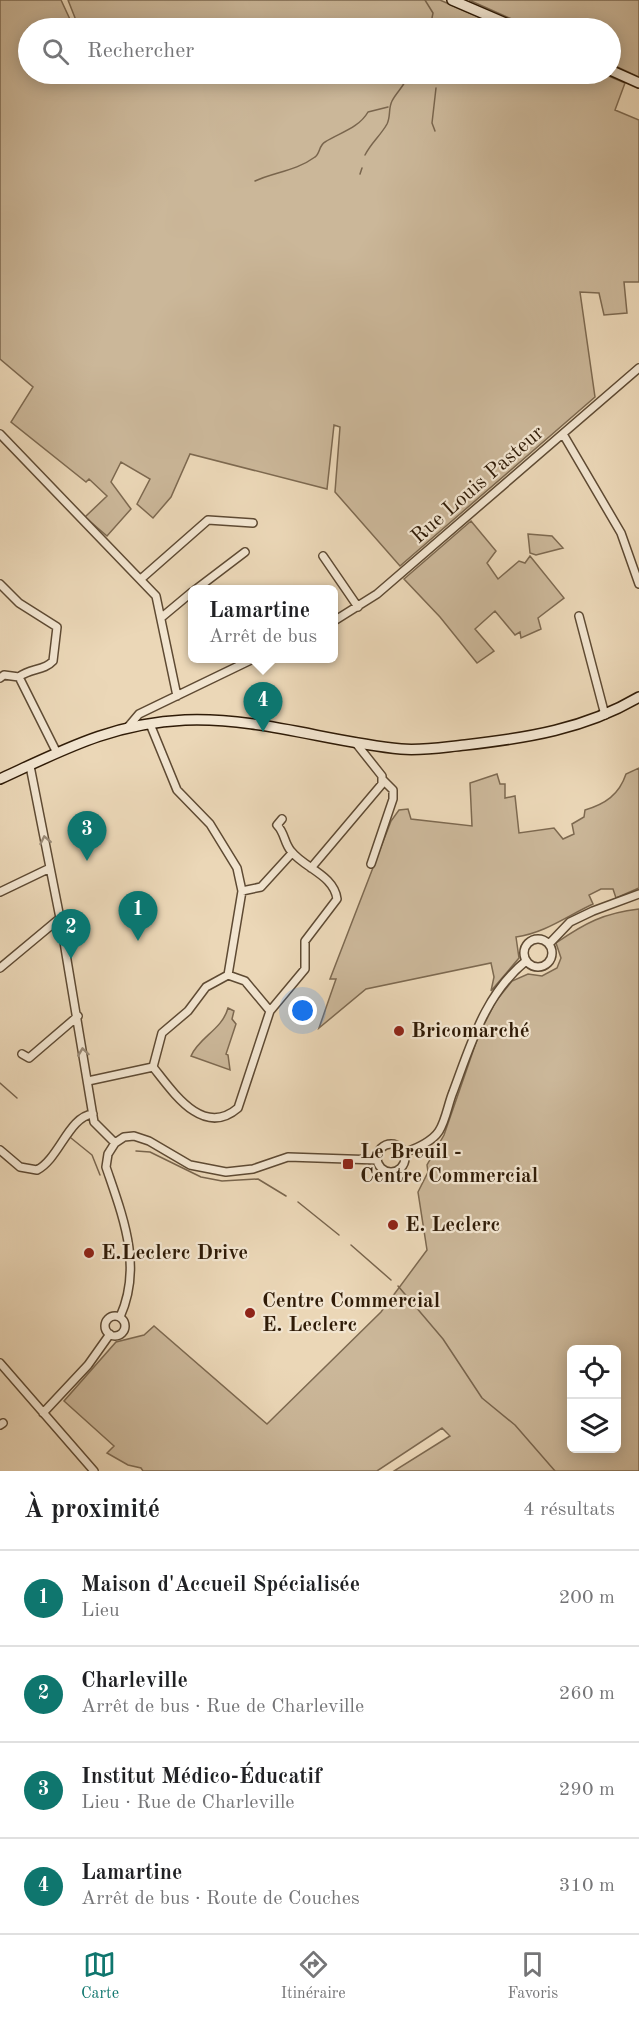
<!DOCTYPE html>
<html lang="fr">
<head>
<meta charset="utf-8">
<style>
	body { margin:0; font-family:"Old Standard TT",serif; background:#f2f2f2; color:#202124 }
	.controls { position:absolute; right:18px; bottom:18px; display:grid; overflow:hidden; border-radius:9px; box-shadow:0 3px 15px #0003 }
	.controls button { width:54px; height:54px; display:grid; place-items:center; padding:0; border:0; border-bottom:2px solid #e0e0e0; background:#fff; color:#202124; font:30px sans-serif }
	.you { position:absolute; left:303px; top:1011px; width:21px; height:21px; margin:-15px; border:4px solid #fff; border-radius:50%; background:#1a73e8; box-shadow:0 0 0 9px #1a73e833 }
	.badge { display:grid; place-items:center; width:39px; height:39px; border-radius:50%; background:#0f766e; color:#fff; font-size:20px; font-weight:700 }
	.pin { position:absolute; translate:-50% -50px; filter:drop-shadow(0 2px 3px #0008) }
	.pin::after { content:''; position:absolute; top:32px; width:21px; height:18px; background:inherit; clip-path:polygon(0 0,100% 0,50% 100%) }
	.popup { position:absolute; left:188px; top:585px; width:150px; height:78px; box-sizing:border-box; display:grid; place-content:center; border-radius:9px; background:#fff; filter:drop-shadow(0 2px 4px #0005); font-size:20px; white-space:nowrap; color:#757577 }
	.popup b { font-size:22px; color:#202124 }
	.popup::after { content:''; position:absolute; left:50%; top:100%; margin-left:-12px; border:12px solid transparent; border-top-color:#fff }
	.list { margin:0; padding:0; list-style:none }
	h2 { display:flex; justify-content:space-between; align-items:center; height:78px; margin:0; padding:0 24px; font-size:26px }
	h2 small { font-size:20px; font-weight:400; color:#757577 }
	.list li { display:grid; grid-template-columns:39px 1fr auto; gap:18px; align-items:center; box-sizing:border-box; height:96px; padding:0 24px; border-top:2px solid #e0e0e0 }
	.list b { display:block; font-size:22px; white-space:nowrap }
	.list p { margin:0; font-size:20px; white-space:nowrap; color:#757577 }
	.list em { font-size:20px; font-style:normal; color:#757577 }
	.icon { flex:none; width:33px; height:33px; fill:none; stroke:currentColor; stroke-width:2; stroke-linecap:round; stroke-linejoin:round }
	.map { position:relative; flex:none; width:639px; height:1471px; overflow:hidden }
	.search { position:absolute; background:#fff; box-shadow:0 3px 15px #0003; left:18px; right:18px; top:18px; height:66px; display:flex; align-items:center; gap:15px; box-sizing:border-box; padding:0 21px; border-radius:33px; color:#757577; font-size:22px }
	.sheet { height:462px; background:#fff }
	nav { display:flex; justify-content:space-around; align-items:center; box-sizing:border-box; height:84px; border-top:2px solid #e0e0e0; background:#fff; font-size:16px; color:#757577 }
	nav a { display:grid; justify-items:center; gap:3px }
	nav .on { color:#0f766e }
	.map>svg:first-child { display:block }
	.green { fill:#cbb799; stroke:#7d6950; stroke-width:1.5; fill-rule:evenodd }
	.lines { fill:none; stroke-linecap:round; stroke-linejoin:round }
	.stream { stroke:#79654d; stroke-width:1.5 }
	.minor-casing { stroke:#5e4a33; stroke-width:10 }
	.secondary-casing { stroke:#2f1b07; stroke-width:12 }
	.minor { stroke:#f2e5d0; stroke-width:7 }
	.secondary { stroke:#f2e5d0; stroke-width:9 }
	.oneway { stroke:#9a8a76 }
	.poi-dot { fill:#8f2418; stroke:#f2e5d0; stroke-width:2 }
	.labels { text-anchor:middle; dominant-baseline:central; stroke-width:4.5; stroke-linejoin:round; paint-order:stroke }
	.street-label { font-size:21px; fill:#2f1b07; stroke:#f2e5d0 }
	.poi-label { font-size:21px; font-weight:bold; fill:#2f1b07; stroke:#f2e5d0; text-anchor:start }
</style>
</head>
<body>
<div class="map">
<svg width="639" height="1471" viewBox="0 0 639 1471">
	<rect width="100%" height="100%" fill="#ebd7b7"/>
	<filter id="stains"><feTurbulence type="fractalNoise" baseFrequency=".00333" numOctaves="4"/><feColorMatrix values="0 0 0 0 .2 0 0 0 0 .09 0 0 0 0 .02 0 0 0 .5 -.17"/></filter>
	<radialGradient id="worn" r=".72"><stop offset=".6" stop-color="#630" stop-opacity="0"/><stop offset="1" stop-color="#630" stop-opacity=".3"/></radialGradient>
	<path class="green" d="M0,0H61L74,28H28V74H604L625,83L615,110L639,120V282H624L627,313L604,315L599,293L580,292L595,397L400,566L335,492L340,427L334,425L327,489L190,454L171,497L153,518L137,504L150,479L121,462L111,482L131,509L107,536L85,517L107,496L89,479L86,482L11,422L33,387L0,359Z
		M68,0H440L504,28H79Z
		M469,0H639V77L611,64L610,28H532Z
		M471,521L496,551L487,563L498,579L519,561L525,563L530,556L564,598L538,618L541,629L521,638L520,632L515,635L495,611L475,629L494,651L477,663L440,617L404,579Z
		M528,534L552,536L563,548L536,555L530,553Z
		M639,768V888L616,898L613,889H601L589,895L593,904C567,916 545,933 516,937L519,958L491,991L494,977L491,963L366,989L319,1028L336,979H330L391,821L399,810L408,809L411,819L472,826L470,783L497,774L500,784H505V798L515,796L519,833L554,828L563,839L574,834L572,824L584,817L585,810C605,804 619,795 626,774Z
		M639,909V1471H394L450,1436L442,1428L377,1471H143L141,1468L128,1465L107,1453L114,1446L64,1401L116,1342L144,1335L154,1326L267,1424L381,1312L427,1250L418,1192L428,1172L427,1165L444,1135L479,1034L496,1001L512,981L528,974L542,976L557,968L561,958L556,943C585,923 604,913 639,909ZM572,1350H616V1448H572Z
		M228,1008L234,1011L232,1019L236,1024L226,1054L228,1055L230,1070L191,1056C199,1037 222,1030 228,1008Z"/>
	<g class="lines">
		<path class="stream" d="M425,0L433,13L430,28
			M432,74L434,81
			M435,131L432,123L436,88
			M365,155C371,143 381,135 387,124C391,116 388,109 392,101C397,91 406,85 408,74
			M360,174L362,168
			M255,181C275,172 296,171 315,157C320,154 319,145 325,142C339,133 359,128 368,112L388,107
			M0,1083L17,1098
			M71,1138L92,1155L100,1175
			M136,1151L150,1152L201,1177L222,1181L258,1179L286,1196
			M298,1202L339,1235
			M351,1245L391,1280
			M398,1286L443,1339L482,1398L515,1425L555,1471"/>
		<defs>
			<path id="minor" d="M0,434L156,596L177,696
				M563,434L621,533L639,584
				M323,556L358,607
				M142,578L208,520L253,523
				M0,584L19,603L57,627L53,661C44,671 30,668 19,677L57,753
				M195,590L245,552
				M579,616L605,715
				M162,617L192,592
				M334,621L377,594L639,368
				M0,678L4,675L19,677
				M150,724L177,790L210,824L237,868L242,891L228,975L206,987L188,1011L162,1033L153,1067
				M128,727L139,714L255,658
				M30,766L60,918L94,1122L115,1143
				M371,864L393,799V790L383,780
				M311,868L382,784V776L355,742
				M242,891L261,887L292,853
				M0,892L50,868
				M524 953a14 14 0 1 1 28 0a14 14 0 1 1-28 0Z
				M549,944L570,922L593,911L639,894
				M0,968L60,918
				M228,975L245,981L270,1011
				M22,1054L29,1058L78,1016
				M88,1081L153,1067C173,1092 203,1138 238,1108L270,1011L305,969V941L337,899C334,875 304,868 291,851C284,843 285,833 277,825L282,819
				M377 1158a14 14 0 1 1 28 0a14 14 0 1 1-28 0Z
				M0,1150L20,1167L37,1170C59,1159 69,1116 93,1114
				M404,1153C416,1148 432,1142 439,1131C446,1120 448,1104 453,1092C471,1044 485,994 526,961
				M105 1326a10 10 0 1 1 20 0a10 10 0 1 1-20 0Z
				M120,1317C143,1266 123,1217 106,1167L108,1154L115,1143L124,1137L134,1136L149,1141L190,1165L226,1172L253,1169L288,1157L377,1160
				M0,1363L94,1471
				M43,1413L88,1365L110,1334
				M0,1425L3,1423"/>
			<path id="secondary" d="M452,0L517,28
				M610,70L639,83
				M0,779C63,750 113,723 185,720C258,717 329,742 401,749C422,751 444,747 465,745C527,738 585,729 639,697"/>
		</defs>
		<use href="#minor" class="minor-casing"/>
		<use href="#secondary" class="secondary-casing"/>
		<use href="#minor" class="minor"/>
		<use href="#secondary" class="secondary"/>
	</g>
	<defs><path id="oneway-chevron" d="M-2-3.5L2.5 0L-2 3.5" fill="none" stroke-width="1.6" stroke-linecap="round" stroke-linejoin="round" transform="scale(1.5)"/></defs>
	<g class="oneway">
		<use href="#oneway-chevron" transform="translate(45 840) rotate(-101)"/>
		<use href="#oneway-chevron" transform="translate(83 1052) rotate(-98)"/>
	</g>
	<g class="poi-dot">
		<circle cx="399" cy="1031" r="6"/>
		<rect x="342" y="1158" width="12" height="12" rx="3"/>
		<circle cx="393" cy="1225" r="6"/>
		<circle cx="89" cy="1253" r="6"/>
		<circle cx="250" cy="1313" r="6"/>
	</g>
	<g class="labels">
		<g class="street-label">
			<text transform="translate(478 485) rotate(-41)">Rue Louis Pasteur</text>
		</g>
		<g class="poi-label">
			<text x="411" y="1031">Bricomarché</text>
			<text x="360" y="1152">Le Breuil -<tspan x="360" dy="24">Centre Commercial</tspan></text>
			<text x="405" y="1225">E. Leclerc</text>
			<text x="101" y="1253">E.Leclerc Drive</text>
			<text x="262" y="1301">Centre Commercial<tspan x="262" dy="24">E. Leclerc</tspan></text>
		</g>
	</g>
	<rect width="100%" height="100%" filter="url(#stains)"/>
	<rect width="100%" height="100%" fill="url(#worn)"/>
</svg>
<div class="controls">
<button><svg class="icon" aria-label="locate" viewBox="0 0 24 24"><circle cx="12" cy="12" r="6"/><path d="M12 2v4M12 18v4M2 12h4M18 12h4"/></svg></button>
<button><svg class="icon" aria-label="layers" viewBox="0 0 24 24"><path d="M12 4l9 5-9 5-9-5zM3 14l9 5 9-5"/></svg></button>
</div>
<div class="you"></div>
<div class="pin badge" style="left:138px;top:941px">1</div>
<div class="pin badge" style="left:71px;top:959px">2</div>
<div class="pin badge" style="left:87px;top:861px">3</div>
<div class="pin badge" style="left:263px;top:732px">4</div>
<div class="popup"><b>Lamartine</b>Arrêt de bus</div>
<div class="search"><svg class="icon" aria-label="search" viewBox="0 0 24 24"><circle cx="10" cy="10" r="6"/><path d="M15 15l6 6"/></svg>Rechercher</div>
</div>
<section class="sheet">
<h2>À proximité<small>4 résultats</small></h2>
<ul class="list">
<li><span class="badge">1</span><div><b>Maison d'Accueil Spécialisée</b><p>Lieu</p></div><em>200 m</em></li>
<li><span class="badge">2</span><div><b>Charleville</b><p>Arrêt de bus · Rue de Charleville</p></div><em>260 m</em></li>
<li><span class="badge">3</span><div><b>Institut Médico-Éducatif</b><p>Lieu · Rue de Charleville</p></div><em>290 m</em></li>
<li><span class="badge">4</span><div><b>Lamartine</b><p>Arrêt de bus · Route de Couches</p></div><em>310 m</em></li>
</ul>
</section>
<nav>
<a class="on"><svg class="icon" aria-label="map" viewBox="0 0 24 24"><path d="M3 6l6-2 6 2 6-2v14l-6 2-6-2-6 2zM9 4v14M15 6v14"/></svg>Carte</a>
<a><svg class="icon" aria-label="directions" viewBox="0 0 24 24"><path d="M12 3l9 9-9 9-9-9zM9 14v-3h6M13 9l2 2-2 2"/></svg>Itinéraire</a>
<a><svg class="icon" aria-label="saved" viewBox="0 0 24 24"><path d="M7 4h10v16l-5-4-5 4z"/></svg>Favoris</a>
</nav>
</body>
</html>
